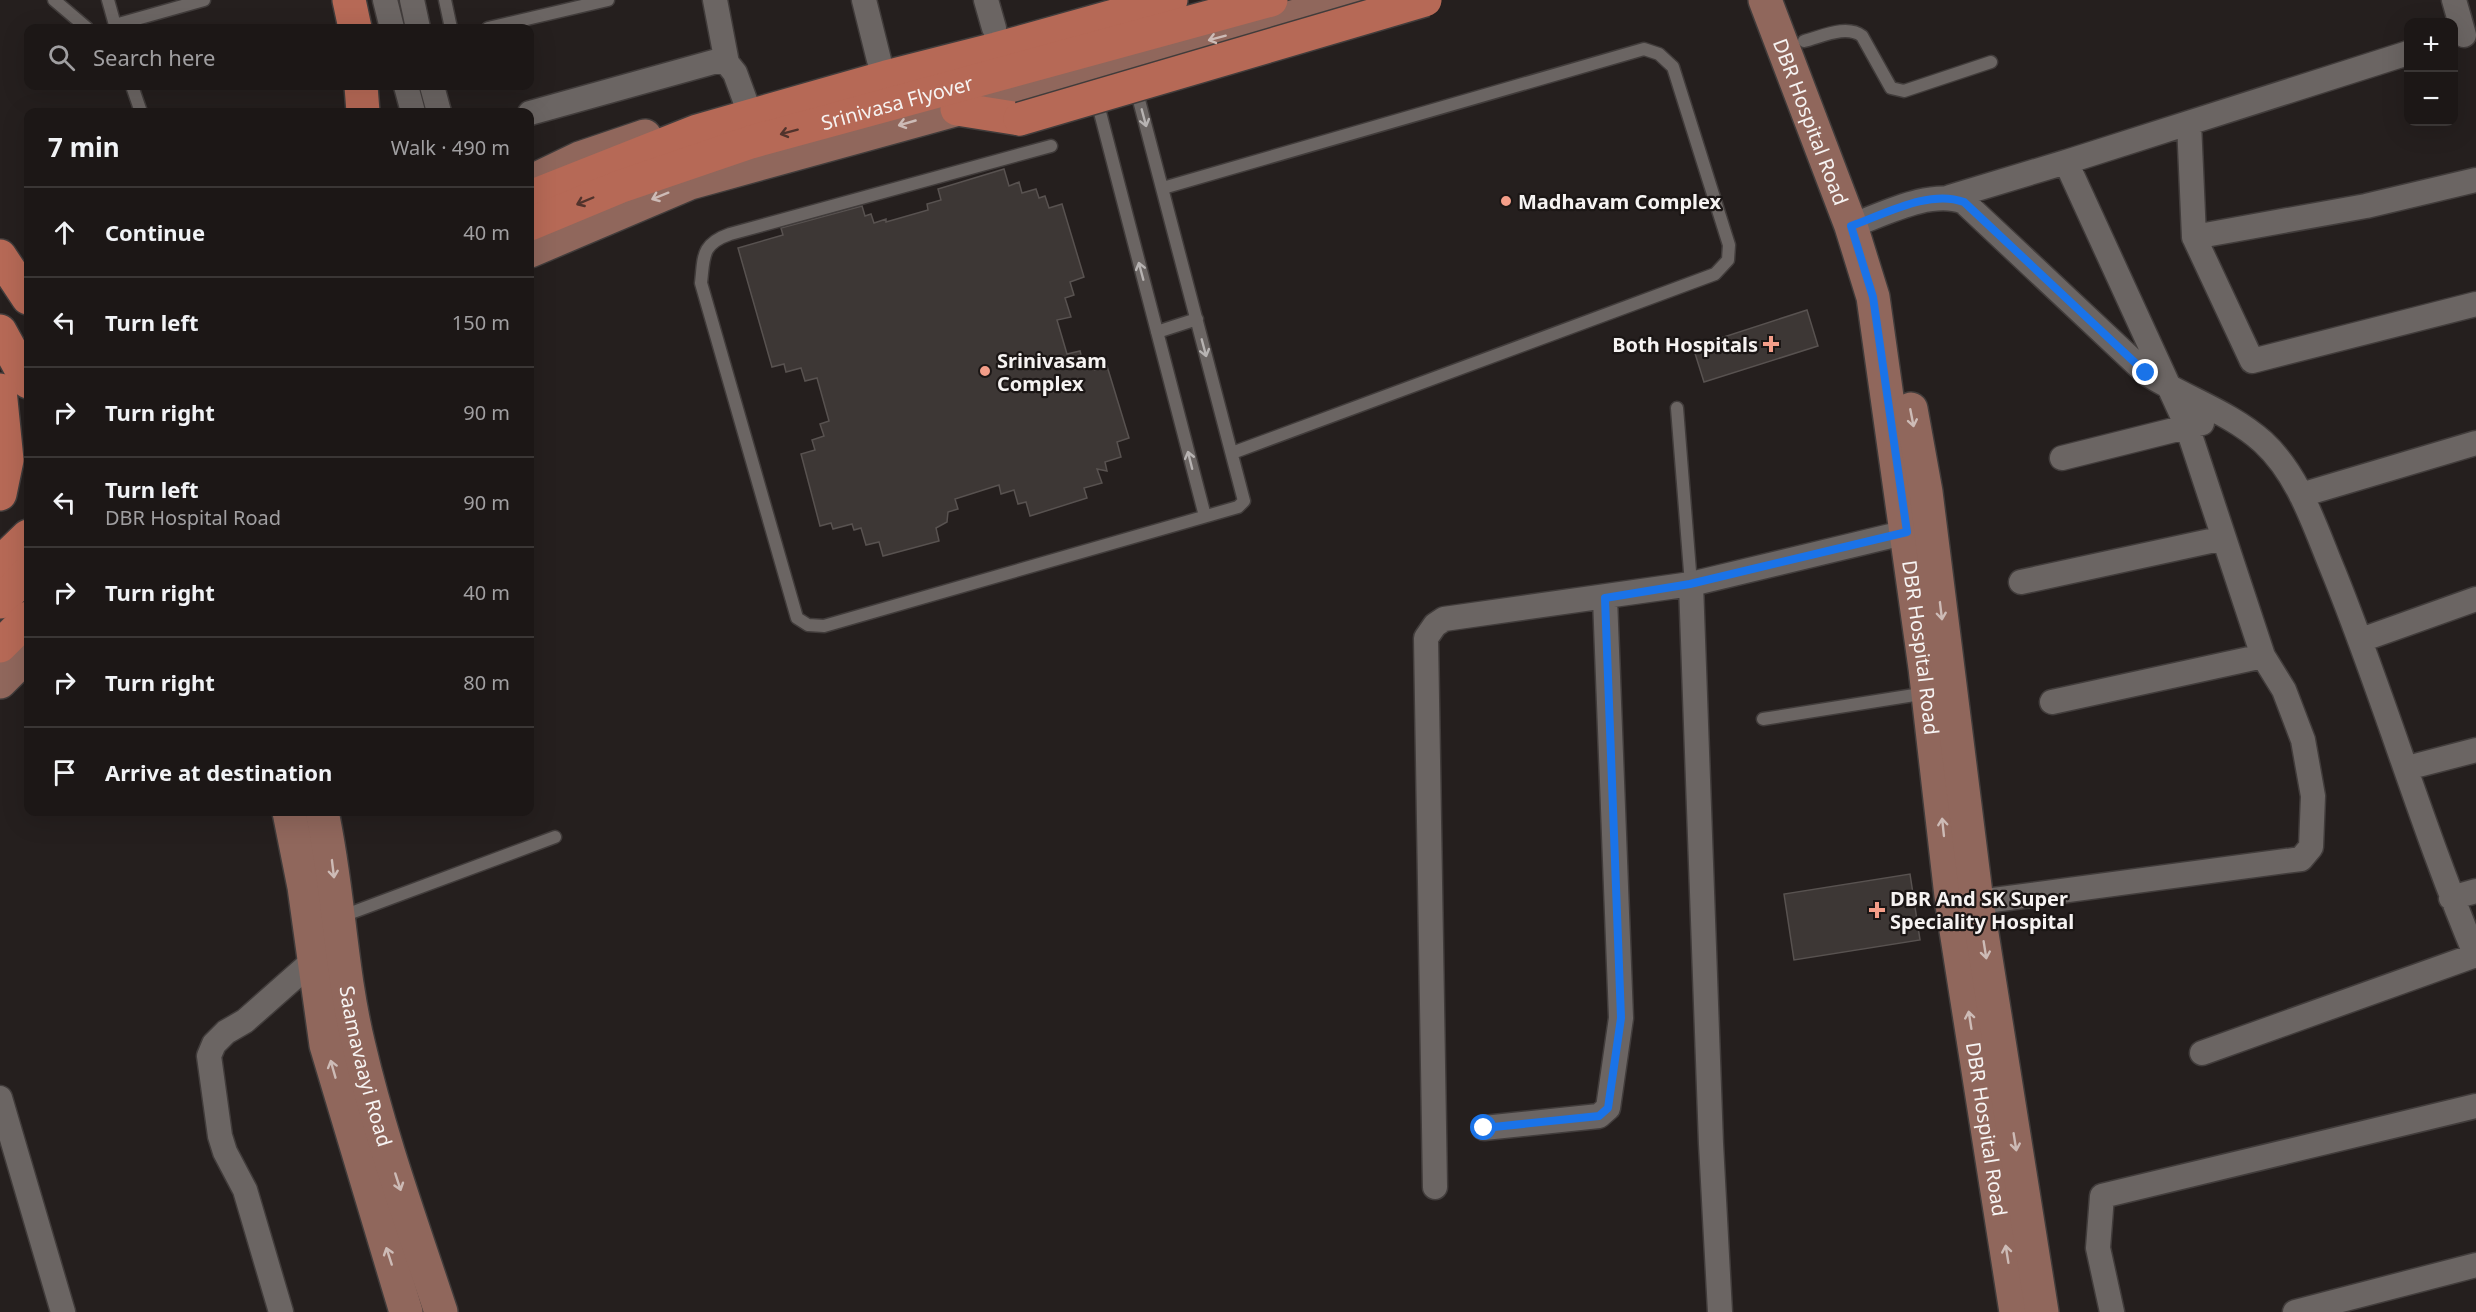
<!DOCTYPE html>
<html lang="en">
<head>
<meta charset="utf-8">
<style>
	body { margin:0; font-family:"Noto Sans",sans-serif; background:#25201f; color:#f1f3f6 }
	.controls { position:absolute; right:18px; top:18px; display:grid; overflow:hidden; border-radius:12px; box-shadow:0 6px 24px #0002 }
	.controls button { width:54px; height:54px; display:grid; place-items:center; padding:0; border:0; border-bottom:2px solid #3a3635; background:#1c1716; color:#f1f3f6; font:30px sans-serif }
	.stop { position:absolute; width:18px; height:18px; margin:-14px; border:4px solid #1a73e8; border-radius:50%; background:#fff }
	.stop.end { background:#1a73e8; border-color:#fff; box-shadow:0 2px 6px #0008 }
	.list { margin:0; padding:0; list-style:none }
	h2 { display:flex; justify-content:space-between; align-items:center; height:78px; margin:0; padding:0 24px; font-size:26px }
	h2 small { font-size:20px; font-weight:400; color:#a09fa1 }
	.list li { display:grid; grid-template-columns:39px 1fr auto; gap:18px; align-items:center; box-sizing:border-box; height:90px; padding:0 24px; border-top:2px solid #3a3635 }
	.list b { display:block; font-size:22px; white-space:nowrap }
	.list p { margin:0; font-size:20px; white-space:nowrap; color:#a09fa1 }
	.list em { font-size:20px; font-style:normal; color:#a09fa1 }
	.icon { flex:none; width:33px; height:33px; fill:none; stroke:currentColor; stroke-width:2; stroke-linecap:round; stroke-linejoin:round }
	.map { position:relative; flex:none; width:2476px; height:1312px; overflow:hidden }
	.search { position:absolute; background:#1c1716; box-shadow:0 6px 24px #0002; left:24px; top:24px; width:510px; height:66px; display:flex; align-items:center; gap:15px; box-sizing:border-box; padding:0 21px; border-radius:12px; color:#a09fa1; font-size:22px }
	.panel { position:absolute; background:#1c1716; box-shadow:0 6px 24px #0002; left:24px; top:108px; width:510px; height:708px; border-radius:12px }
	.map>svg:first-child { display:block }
	.building { fill:#3d3735; stroke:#585250; stroke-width:1.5 }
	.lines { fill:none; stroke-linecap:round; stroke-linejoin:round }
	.lane-casing { stroke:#413c3b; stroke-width:15 }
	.street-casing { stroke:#413c3b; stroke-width:27 }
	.secondary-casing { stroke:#413c3b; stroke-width:36 }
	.primary-casing { stroke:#413c3b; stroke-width:36 }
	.lane { stroke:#6b6563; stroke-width:12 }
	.street { stroke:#6b6563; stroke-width:24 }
	.secondary { stroke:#90675c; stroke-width:33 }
	.primary { stroke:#b66956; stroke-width:33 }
	.primary-bridge-casing { stroke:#413c3b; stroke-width:36; stroke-linecap:butt }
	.primary-bridge { stroke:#b66956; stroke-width:33 }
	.oneway { stroke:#cdbbb6 }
	.oneway2 { stroke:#b7b3b2 }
	.oneway3 { stroke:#51332c }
	.route { stroke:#1a73e8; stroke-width:8 }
	.poi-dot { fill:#f49e89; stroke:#1b1615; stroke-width:2 }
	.labels { text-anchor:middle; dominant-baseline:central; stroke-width:4.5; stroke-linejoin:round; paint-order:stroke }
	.street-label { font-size:20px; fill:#f6f3f2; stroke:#1b1615 }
	.poi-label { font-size:20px; font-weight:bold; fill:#f6f3f2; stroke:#1b1615; text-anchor:start }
</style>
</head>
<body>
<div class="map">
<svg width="2476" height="1312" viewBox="0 0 2476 1312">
	<rect width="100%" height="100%" fill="#251f1e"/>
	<path class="building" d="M1004,169L1009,186L1019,182L1022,193L1036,189L1039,198L1045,196L1049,208L1062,204L1084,277L1070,282L1074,295L1065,298L1071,317L1057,320L1067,354L1080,351L1082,359L1091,356L1095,370L1107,366L1129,438L1117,442L1121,457L1105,462L1107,471L1097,469L1102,483L1084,488L1087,498L1030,516L1026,502L1018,504L1014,490L1001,494L999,485L955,499L958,509L948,512L947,522L936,528L939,541L883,556L879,542L866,545L861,528L854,530L852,524L833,529L831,523L820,526L801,454L815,450L812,440L824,436L820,424L829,421L817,378L805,381L801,368L786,372L784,364L772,367L738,248L783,235L781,228L862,206L865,216L871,214L874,223L886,219V222L928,210L927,204L941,200L938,189Z
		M1807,310L1818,346L1704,382L1693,347Z
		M1910,874L1920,940L1794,960L1784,894Z"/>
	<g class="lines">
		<defs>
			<path id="lane" d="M54,0L87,28
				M108,0L115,25L204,0
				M445,0L451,28
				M488,28L608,0
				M1804,41C1821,37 1846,24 1862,36L1891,88L1904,91L1991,62
				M132,86L141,112
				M1096,97L1205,516
				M1051,146L730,234C701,244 704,257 701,283L797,618L808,625L824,626L1238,507L1244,501L1135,85
				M1163,188L1644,49L1659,54L1673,67L1729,245L1728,260L1715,274L1232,453
				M1157,332L1197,319
				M1677,408L1691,584
				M1763,719L1927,693
				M340,917L555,837"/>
			<path id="street" d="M385,0L392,28
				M412,0L418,28
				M715,0L727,63
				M864,0L879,60
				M986,0L994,28
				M2454,0L2464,35
				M406,86L413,112
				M432,86L439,112
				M530,113L717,61L727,63L735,73L746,103
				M2189,123L2194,237L2252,361L2476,304
				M2066,162L2408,53
				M1950,197L2066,162L2187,426L2263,656L2284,690L2303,740L2313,796L2311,847L2301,859L1963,904
				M1851,226C1884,214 1931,189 1964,202L2146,373C2184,398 2230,412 2263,442C2300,476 2315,528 2334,573C2385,699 2423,831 2476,956
				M2194,237L2366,206L2476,180
				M2062,458L2202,423
				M2301,495L2476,443
				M2021,582L2224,538
				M1691,584L1711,1144L1720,1312
				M2361,640L2476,599
				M2052,702L2263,656
				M2407,768L2476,750
				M2451,898L2476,891
				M2202,1053L2476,955
				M0,1098L63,1312
				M1484,1128L1599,1116L1608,1108L1621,1018L1605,598
				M1435,1187L1426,638L1435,625L1444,619L1691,584L1907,532
				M281,1312L245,1190L225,1152L220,1136L209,1056L214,1044L226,1032L245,1021L314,960
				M2112,1312L2098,1248L2102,1196L2476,1106
				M2295,1312L2476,1265"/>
			<g id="secondary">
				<path id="s1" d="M1765,0L1851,226L1873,297L1925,668L1952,905L2016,1312"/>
				<path d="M530,182L580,158L645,136"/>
				<path d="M530,251L690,183L1354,0"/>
				<path d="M1911,409L1926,492L1977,902L2042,1312"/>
				<path d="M0,682L28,654"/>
				<path d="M289,812L304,887L326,1045L406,1312"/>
				<path id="s2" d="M322,812C339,889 340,969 359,1046C380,1136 412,1224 441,1312"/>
			</g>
			<g id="primary">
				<path d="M349,0L355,28"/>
				<path d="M361,86L363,112"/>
				<path d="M957,109L1020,119"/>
				<path d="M530,197L697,131L886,77L996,49L1171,0"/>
				<path id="s3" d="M530,224L619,187L751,142L1271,0"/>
				<path d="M0,256L28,298"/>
				<path d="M0,331L28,382"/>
				<path d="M0,390L7,460L0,494"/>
				<path d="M0,563L28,536"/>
				<path d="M0,602L28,573"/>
				<path d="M0,646L28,618"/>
			</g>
		</defs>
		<use href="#lane" class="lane-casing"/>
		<use href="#street" class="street-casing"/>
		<use href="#secondary" class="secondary-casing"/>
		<use href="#primary" class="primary-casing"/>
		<use href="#lane" class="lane"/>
		<use href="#street" class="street"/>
		<use href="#secondary" class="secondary"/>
		<use href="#primary" class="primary"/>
		<defs>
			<path id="primary-bridge" d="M1020,119L1425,0"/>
		</defs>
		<use href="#primary-bridge" class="primary-bridge-casing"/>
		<use href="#primary-bridge" class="primary-bridge"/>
	</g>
	<defs><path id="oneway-shaft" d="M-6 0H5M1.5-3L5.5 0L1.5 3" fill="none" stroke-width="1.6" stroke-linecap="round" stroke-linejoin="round" transform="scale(1.5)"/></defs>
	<g class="oneway">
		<use href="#oneway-shaft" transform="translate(1217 38) rotate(165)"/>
		<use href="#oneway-shaft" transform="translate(907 123) rotate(164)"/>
		<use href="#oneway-shaft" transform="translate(660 196) rotate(158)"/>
		<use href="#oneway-shaft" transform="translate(1912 418) rotate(79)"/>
		<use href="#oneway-shaft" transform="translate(1941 611) rotate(83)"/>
		<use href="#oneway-shaft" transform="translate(1943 827) rotate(-96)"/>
		<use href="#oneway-shaft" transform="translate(333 869) rotate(83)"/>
		<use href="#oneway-shaft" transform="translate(1985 950) rotate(81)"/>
		<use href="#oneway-shaft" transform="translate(1970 1020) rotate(-99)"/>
		<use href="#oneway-shaft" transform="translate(333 1069) rotate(-106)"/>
		<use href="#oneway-shaft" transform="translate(2015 1142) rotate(81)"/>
		<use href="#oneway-shaft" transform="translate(398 1182) rotate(72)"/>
		<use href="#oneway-shaft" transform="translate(2007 1254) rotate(-99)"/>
		<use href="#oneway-shaft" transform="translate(389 1256) rotate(-108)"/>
	</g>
	<g class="oneway2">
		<use href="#oneway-shaft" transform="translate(1144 118) rotate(75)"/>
		<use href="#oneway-shaft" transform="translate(1141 271) rotate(-105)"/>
		<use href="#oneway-shaft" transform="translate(1204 348) rotate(75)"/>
		<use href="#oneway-shaft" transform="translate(1190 460) rotate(-104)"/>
	</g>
	<g class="oneway3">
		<use href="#oneway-shaft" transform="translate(789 132) rotate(165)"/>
		<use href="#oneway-shaft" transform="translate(585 201) rotate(157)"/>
	</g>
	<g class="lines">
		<path class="route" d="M1484,1128L1599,1116L1608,1108L1621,1018L1605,598L1690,584L1907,532L1873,297L1851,226C1885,214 1929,189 1964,202L2146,373"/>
	</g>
	<g class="poi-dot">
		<circle cx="1506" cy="201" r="6"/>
		<path d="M1768 335h6v6h6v6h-6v6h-6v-6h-6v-6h6z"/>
		<circle cx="985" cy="371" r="6"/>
		<path d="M1874 901h6v6h6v6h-6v6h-6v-6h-6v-6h6z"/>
	</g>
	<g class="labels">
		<g class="street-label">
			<text stroke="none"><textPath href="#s3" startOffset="387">Srinivasa Flyover</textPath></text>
			<text stroke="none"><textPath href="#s1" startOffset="130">DBR Hospital Road</textPath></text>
			<text stroke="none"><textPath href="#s1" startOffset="670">DBR Hospital Road</textPath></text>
			<text stroke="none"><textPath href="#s2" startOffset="258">Saamavaayi Road</textPath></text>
			<text stroke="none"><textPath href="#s1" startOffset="1156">DBR Hospital Road</textPath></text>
		</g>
		<g class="poi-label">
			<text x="1518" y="201">Madhavam Complex</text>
			<text x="1758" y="344" text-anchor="end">Both Hospitals</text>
			<text x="997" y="360">Srinivasam<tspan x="997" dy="23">Complex</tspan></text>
			<text x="1890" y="898">DBR And SK Super<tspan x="1890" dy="23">Speciality Hospital</tspan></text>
		</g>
	</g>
</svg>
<div class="controls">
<button>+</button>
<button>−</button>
</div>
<div class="stop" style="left:1484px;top:1128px"></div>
<div class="stop end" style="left:2146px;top:373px"></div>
<div class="search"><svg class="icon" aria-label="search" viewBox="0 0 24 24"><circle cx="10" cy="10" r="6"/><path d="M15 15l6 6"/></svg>Search here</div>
<section class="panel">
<h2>7 min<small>Walk · 490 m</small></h2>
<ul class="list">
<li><svg class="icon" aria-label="ahead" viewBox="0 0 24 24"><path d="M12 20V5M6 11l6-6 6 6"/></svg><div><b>Continue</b></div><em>40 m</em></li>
<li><svg class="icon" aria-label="left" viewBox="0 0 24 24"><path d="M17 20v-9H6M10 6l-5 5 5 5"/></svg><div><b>Turn left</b></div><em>150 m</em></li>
<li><svg class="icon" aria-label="right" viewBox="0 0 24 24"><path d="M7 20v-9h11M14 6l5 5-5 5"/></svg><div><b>Turn right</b></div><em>90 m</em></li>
<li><svg class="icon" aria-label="left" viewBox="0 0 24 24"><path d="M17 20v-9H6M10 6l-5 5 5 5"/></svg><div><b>Turn left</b><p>DBR Hospital Road</p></div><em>90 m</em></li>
<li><svg class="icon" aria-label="right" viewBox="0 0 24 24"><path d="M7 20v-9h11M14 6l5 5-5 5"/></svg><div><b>Turn right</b></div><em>40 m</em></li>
<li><svg class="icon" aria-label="right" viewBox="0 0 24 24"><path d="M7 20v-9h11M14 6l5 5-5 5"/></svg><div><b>Turn right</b></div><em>80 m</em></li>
<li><svg class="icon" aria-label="arrive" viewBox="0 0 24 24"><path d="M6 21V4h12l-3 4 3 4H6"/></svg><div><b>Arrive at destination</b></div></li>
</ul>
</section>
</div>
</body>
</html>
